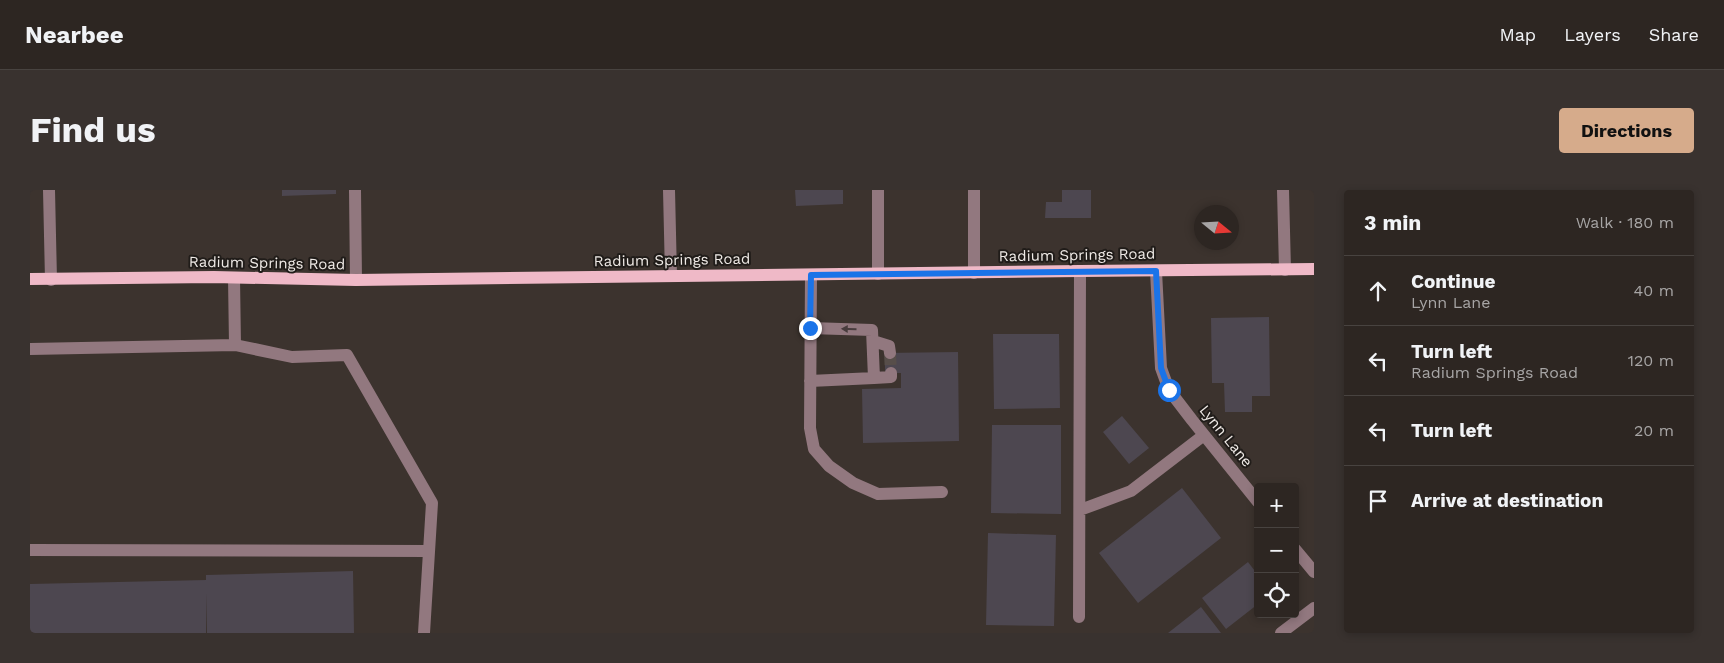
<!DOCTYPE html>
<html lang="en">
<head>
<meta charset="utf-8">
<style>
	body { margin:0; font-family:"Work Sans",sans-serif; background:#39322f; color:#f1f3f6 }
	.controls { position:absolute; right:15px; bottom:15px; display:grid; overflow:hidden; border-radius:5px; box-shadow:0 2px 8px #0003 }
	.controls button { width:45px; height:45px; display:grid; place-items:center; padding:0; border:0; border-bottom:1px solid #484340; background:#2d2622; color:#f1f3f6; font:25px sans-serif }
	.compass { position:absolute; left:1164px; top:15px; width:45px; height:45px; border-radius:50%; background:#2d2622; box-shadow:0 2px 8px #0003; rotate:108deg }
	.stop { position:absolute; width:15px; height:15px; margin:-11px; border:4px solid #1a73e8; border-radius:50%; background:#fff }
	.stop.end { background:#1a73e8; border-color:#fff; box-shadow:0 1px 5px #0008 }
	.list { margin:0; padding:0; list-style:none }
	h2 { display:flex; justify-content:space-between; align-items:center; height:65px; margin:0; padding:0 20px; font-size:21px }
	h2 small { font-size:16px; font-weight:400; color:#a7a5a5 }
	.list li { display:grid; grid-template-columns:32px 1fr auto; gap:15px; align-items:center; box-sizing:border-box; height:70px; padding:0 20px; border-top:1px solid #484340 }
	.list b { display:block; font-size:19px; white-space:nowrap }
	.list p { margin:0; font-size:16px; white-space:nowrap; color:#a7a5a5 }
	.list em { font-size:16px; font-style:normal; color:#a7a5a5 }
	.icon { flex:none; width:28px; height:28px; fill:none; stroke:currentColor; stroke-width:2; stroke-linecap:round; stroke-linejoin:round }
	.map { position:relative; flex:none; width:1284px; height:443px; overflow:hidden; border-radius:5px }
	header { display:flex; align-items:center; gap:30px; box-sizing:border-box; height:70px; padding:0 25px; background:#2d2622; border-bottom:1px solid #484340 }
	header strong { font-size:24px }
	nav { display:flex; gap:28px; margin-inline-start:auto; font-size:18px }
	.intro { display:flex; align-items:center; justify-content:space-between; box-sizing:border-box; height:120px; padding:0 30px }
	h1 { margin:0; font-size:35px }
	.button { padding:12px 22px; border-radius:5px; background:#d6ab8b; color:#111; font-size:18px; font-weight:700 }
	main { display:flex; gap:30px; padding:0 30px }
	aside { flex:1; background:#2d2622; border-radius:5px; box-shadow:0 2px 8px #0003 }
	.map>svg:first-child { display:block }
	.building { fill:#4d4750 }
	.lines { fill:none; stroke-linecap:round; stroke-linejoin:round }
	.minor-tunnel { stroke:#574e4a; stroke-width:12; stroke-dasharray:12 6; stroke-linecap:butt }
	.minor { stroke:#92787f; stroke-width:12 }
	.major { stroke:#efb9c7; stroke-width:12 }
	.oneway { fill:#483c3d }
	.route { stroke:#1a73e8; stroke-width:6 }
	.labels { text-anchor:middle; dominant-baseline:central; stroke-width:4; stroke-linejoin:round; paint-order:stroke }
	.street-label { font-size:15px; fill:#efeae6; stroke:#201c19 }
</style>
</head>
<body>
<header>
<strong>Nearbee</strong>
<nav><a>Map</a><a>Layers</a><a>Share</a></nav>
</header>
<div class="intro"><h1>Find us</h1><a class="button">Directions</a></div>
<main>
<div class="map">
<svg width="1284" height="443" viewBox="0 0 1284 443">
	<rect width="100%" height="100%" fill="#3c332e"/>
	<path class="building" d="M252,0H306V4L252,6Z
		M765,0H813V14L766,16Z
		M1032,0H1061V28H1015L1016,12H1032Z
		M1239,127L1240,206H1222V222H1195L1194,193H1182L1181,128Z
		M963,144H1029L1030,218L964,219Z
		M928,162L929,251L833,253L832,199L871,198V183H855V163Z
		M1092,226L1119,258L1099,274L1073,242Z
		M962,235H1031V324L961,323Z
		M1152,298L1191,348L1108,413L1069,363Z
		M958,343L1026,345L1024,436L956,435Z
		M1218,372L1228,385V414L1196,439L1172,408Z
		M323,381L324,443H177L176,403V443H0V394L176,390V385Z
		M1171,417L1191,443H1138Z"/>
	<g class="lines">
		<path class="minor-tunnel" d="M860,163L861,183"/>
		<path class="minor" d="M19,0L21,90
			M325,0L326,90
			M639,0L641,86
			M944,0V83
			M1253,0L1255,80
			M1126,81L1131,178L1139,200L1162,230L1228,312
			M848,84V0
			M781,85L780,238L784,259L799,276L823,293L848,304L912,302
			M204,88L205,155
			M843,151L859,156L860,163
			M0,159L205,155L262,167L317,165L402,313L394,443
			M844,188L861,187V183
			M780,191L844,188L842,140L780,138
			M1050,320L1101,301L1174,245
			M1265,359L1284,382
			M0,360L399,361
			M1049,427L1050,81
			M1251,443L1284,418"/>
		<path class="major" d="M0,89L184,87L326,90L1050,81L1284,79"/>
	</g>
	<defs><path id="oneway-solid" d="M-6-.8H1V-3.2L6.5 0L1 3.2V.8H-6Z" transform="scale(1.25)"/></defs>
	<use class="oneway" href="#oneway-solid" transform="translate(819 139) rotate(-179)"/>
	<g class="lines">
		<path class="route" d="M780,138L781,85L1126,81L1131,178L1139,200"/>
	</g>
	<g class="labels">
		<g class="street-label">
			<text transform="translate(1047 65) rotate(-1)">Radium Springs Road</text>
			<text transform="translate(642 70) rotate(-1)">Radium Springs Road</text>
			<text transform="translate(237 73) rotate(1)">Radium Springs Road</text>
			<text transform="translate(1196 246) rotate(51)">Lynn Lane</text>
		</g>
	</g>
</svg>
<div class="controls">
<button>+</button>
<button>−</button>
<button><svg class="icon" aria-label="locate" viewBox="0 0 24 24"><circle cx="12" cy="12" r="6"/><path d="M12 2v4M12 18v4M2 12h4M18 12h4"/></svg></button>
</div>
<svg class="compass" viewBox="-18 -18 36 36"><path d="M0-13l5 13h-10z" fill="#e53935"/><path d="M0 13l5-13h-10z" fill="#a7a5a5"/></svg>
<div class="stop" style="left:1139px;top:200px"></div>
<div class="stop end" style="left:780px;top:138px"></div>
</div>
<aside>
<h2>3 min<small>Walk · 180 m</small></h2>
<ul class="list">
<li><svg class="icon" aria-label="ahead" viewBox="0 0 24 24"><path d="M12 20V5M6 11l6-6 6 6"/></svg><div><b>Continue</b><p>Lynn Lane</p></div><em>40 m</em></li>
<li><svg class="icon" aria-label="left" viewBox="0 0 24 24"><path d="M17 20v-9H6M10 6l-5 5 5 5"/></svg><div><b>Turn left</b><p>Radium Springs Road</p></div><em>120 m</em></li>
<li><svg class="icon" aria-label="left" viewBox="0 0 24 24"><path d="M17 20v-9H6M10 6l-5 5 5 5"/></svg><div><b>Turn left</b></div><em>20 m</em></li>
<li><svg class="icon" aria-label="arrive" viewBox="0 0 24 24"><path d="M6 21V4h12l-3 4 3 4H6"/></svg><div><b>Arrive at destination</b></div></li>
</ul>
</aside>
</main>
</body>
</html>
